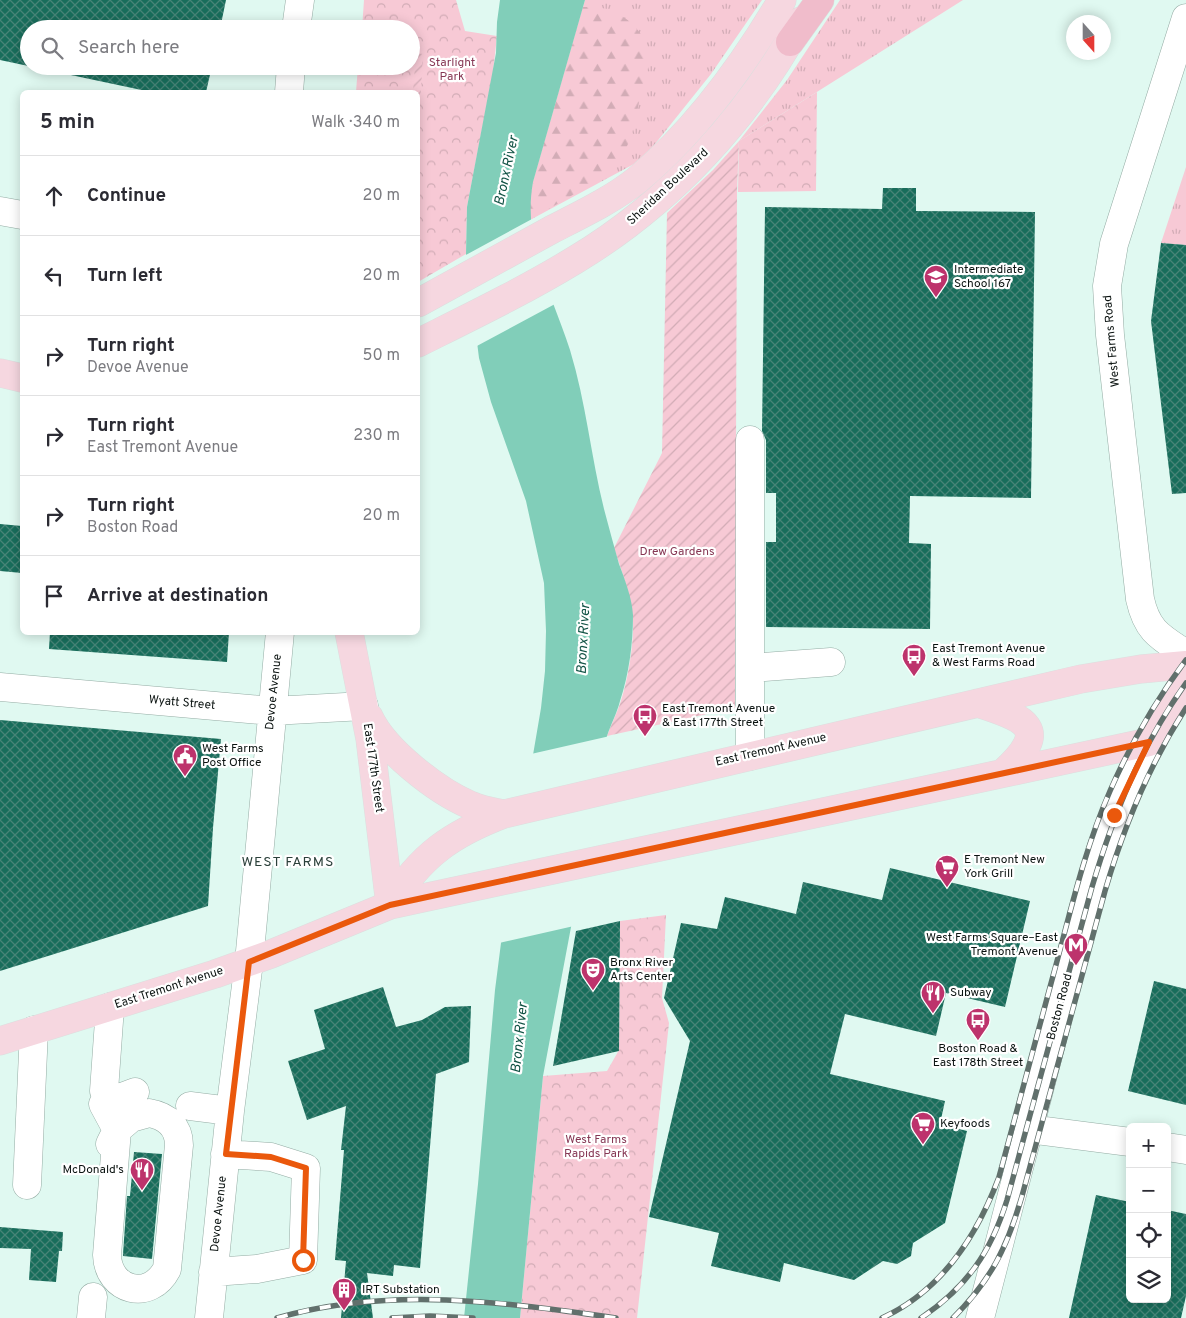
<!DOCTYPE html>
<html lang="en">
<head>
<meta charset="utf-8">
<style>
	body { margin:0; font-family:Overpass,sans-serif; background:#f2f2f3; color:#2b2b33 }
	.controls { position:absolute; right:15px; bottom:15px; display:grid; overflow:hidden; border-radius:8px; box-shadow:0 2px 12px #0003 }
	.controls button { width:45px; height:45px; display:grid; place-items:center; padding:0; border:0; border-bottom:1px solid #e1e1e2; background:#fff; color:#2b2b33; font:25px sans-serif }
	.compass { position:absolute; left:1066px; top:15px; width:45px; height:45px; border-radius:50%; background:#fff; box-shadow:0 2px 12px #0003; rotate:159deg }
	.stop { position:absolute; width:15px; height:15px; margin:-11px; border:4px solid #ea580c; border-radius:50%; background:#fff }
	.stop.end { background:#ea580c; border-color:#fff; box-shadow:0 1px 5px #0008 }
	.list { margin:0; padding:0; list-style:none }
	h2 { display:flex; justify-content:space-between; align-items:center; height:65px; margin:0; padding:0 20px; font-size:21px }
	h2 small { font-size:16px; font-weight:400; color:#7c7c81 }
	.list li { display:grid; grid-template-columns:32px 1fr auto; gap:15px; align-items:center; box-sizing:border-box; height:80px; padding:0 20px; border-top:1px solid #e1e1e2 }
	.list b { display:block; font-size:19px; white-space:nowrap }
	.list p { margin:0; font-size:16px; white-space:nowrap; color:#7c7c81 }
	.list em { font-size:16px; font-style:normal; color:#7c7c81 }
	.icon { flex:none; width:28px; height:28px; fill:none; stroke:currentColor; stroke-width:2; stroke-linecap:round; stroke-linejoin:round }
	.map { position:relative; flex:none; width:1186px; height:1318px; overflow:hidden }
	.search { position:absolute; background:#fff; box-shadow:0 2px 12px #0003; left:20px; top:20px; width:400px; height:55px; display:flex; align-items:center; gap:12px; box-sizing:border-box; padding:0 18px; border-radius:28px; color:#7c7c81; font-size:19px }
	.panel { position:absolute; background:#fff; box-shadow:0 2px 12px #0003; left:20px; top:90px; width:400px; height:545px; border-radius:8px }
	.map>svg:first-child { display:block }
	.grass { fill:url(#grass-tufts) }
	.forest { fill:url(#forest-firs) }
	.park { fill:url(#park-crowns) }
	.garden { fill:url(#garden-furrows) }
	.water { fill:#81ceb9 }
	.pier { fill:#e0f9f1 }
	.building { fill:url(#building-cross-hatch) }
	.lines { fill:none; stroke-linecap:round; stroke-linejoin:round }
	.minor-casing { stroke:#94aca4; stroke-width:29 }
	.major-casing { stroke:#dddede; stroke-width:29 }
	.highway-casing { stroke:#dddede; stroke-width:29 }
	.minor { stroke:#fff; stroke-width:28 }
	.major { stroke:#f6d7e0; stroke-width:28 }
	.highway { stroke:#f0bccb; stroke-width:28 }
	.rail-casing { stroke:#61706c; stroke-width:5.5 }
	.rail { stroke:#fff; stroke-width:4; stroke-dasharray:11; stroke-linecap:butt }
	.route { stroke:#ea580c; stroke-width:6 }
	.labels { text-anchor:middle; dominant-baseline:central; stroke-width:4.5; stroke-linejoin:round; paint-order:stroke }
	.park-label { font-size:12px; fill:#863754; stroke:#fff }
	.street-label { font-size:12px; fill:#0b1311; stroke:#fff }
	.poi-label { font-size:12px; fill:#0b1311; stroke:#fff; text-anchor:start }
	.water-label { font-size:14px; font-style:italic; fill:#125345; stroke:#fff }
	.neighbourhood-label { font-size:14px; letter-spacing:1px; fill:#2c413b; stroke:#fff }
</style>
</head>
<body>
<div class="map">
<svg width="1186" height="1318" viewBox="0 0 1186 1318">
	<defs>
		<pattern id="grass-tufts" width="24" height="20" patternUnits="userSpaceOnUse" patternTransform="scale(1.25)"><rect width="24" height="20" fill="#f7c9d5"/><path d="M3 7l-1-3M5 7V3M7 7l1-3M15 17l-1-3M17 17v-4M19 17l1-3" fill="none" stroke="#d2acb6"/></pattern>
		<pattern id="forest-firs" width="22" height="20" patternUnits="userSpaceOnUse" patternTransform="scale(1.25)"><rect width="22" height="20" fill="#f7c9d5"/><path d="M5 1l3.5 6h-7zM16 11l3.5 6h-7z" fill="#d2acb6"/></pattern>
		<pattern id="park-crowns" width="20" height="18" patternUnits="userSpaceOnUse" patternTransform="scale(1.25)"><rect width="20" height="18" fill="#f7c9d5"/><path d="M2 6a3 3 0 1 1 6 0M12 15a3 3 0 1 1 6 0" fill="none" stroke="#d2acb6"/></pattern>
		<pattern id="garden-furrows" width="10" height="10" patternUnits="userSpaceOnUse" patternTransform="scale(1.25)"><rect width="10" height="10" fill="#f7c9d5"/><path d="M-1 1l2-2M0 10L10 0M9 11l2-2" fill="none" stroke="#d2acb6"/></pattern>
		<pattern id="building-cross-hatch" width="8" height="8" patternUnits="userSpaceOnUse" patternTransform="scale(1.25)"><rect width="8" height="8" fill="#186d5b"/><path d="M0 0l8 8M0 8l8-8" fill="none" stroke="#478477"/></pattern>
	</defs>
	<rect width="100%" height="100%" fill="#e0f9f1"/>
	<path class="grass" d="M585,0H762L711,74L651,149L634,164L530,220V199L533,182Z
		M840,0H963L739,141L787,80Z
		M1186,167V245L1161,243Z"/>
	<path class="forest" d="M583,7C591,7 599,7 606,9C631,16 654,41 648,68C646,78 641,87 640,97C636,117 633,141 620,158C604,181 555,204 530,220V199L533,182Z"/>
	<path class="park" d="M364,0H456L465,31L497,36L493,72L467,207L466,254L418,282V92H356L358,66H411V29H362Z
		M817,92L816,191L738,192L739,141Z
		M666,915L662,998L669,1023L637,1318H520L543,1076L607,1071L619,1050L620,921Z"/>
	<path class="garden" d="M416,53L423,54L420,106H418V92H413Z
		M739,141L737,192L735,708L607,736C611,725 616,715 620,704C628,681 636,635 632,612C629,590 621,569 614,548L662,453L667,213L713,170Z"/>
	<path class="water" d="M500,0H585L533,182C522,243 552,294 570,350C586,402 591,457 604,509C609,528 614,546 619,564C625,580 632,598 633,615C633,644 629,674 620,701C617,713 611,724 607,736L543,1076L520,1318H464L478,1184L495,990L501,943L541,708L545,671L546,631L544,583L526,501L491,402L479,358L466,254L467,207L496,53L497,22Z"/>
	<path class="pier" d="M532,219L540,261L555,304L475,347L464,256Z
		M610,736L574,926L499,943L531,754Z"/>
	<path class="building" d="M0,0H226L220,29H29V66H212L206,92H151L0,60Z
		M883,188H916V211L1035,212L1031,498L910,496L909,543L931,544L930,629L766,627V542H776V493H766V440L762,431L765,207L882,209Z
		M1161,243L1186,245V493L1172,494L1151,321Z
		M0,524L22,526V573L0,571Z
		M50,632H229L227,662L49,649Z
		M0,720L221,739L213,828L208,906L0,971Z
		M890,868L1030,901L1005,1007L946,993L936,1036L845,1014L830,1074L945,1101L940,1124L967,1131L945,1223L913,1243L911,1256L897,1264L883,1261L854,1280L784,1263L780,1282L711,1266L719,1233L649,1217L690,1041L664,998L681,923L717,929L725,897L796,914L803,882L882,900Z
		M620,921L619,1051L553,1066L576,931Z
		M1154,981L1186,989V1105L1128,1091Z
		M383,987L396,1027L422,1020L445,1007L471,1006L469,1062L436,1074L420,1268L394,1265L393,1276L367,1273L373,1318H341L346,1261L335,1260L344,1150H341L346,1106L307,1120L288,1061L325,1049L314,1010Z
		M134,1152L162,1154L152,1259L123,1256V1254L127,1196H130Z
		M1096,1195L1130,1202V1299H1167V1210L1186,1214V1296L1181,1318H1069Z
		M0,1227L63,1232L62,1251H59L56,1282L29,1280L31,1249L0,1248Z"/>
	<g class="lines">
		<defs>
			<path id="minor" d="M1186,18L1114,244L1107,286L1110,335L1140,599C1147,631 1160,637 1186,654
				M296,29L300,0
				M289,92L291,66
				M0,211L22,215
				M750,668L831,662
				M0,687L272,711L364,706
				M750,756V440
				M104,1091L110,1007
				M190,1106L230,1111
				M149,1113C167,1116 179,1127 179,1145L167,1269C150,1302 108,1291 107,1255L117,1130L131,1118Z
				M1029,1129L1130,1142
				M110,1144L117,1130L103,1104L135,1092
				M1167,1147L1186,1150
				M27,1185L34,1030
				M213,1272L257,1269L303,1260L306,1168L271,1157L225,1154
				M91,1318L93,1297
				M209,1318L230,1111L249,962L280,632
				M980,1318L1098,863L1122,797L1149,742"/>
			<path id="major" d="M418,303C462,279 507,254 551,230C580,215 612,200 637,180C696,131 743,66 782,0
				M418,343C470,317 524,291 575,260C670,203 748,118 801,21
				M0,373L22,378
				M349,632L370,739L390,905
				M977,703C1025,718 1053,728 1003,773
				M369,717C384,750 437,791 470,805C481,810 493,812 504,814
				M390,905C420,856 451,834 504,814L1081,679L1141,669L1186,665
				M0,1041L215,974L271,954L390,905L1149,742L1186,682"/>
			<path id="highway" d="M790,42L820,0"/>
		</defs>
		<use href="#minor" class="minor-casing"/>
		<use href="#major" class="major-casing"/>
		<use href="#highway" class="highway-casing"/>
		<use href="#minor" class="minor"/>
		<use href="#major" class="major"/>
		<use href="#highway" class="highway"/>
		<defs>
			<path id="rail" d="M277,1318C388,1286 504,1302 616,1318
				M392,1318L430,1316L473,1318
				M882,1318C941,1291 977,1236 999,1177C1017,1110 1035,1043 1053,976C1070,914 1084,850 1110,791C1130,745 1156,700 1186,660
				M921,1318C967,1287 991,1252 1007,1200L1092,887C1114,813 1141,746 1186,683
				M953,1318C991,1280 1007,1248 1022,1196L1105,891C1124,826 1149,765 1186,708"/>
		</defs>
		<use href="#rail" class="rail-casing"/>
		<use href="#rail" class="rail"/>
	</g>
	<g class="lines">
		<path class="route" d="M303,1260L306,1168L271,1157L226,1154L249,962L390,905L1149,742L1114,815"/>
	</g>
	<defs>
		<symbol id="school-pin" viewBox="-11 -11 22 30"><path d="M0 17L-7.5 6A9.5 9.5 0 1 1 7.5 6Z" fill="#bd336c" stroke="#fff"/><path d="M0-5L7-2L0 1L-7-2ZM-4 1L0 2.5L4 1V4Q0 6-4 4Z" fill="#fff"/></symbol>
		<symbol id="bus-pin" viewBox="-11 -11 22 30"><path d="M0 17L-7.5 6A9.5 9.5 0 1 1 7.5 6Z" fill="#bd336c" stroke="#fff"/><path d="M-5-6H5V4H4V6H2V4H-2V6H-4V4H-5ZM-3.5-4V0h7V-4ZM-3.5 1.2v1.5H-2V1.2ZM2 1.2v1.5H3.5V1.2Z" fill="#fff"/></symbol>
		<symbol id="civic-pin" viewBox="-11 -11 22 30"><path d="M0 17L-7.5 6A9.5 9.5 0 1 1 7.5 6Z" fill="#bd336c" stroke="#fff"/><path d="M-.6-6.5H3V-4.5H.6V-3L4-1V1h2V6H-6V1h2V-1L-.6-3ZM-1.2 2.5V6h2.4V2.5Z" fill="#fff"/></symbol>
		<symbol id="supermarket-pin" viewBox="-11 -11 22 30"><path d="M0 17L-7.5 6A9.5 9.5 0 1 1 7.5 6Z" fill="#bd336c" stroke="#fff"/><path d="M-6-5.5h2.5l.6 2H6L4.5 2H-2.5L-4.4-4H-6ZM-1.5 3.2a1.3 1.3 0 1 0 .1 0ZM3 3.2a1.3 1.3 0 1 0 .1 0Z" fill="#fff"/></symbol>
		<symbol id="metro-pin" viewBox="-11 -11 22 30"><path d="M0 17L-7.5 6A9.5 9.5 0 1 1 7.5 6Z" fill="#bd336c" stroke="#fff"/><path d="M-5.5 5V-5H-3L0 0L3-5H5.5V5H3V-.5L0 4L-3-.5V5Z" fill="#fff"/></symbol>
		<symbol id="theatre-pin" viewBox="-11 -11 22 30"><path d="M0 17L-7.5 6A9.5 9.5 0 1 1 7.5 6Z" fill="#bd336c" stroke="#fff"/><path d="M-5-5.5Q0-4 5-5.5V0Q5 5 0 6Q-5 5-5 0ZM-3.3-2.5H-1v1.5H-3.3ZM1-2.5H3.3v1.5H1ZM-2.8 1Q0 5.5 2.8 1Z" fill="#fff"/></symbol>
		<symbol id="restaurant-pin" viewBox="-11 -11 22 30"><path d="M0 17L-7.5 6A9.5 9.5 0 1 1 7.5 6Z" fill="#bd336c" stroke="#fff"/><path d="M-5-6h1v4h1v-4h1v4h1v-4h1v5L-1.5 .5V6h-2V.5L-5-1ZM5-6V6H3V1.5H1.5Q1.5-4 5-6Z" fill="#fff"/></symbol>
		<symbol id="building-pin" viewBox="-11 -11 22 30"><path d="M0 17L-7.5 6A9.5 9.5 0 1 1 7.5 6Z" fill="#bd336c" stroke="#fff"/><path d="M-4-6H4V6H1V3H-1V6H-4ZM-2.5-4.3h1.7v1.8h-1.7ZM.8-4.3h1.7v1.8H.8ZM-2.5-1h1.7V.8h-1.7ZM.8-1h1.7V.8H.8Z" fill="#fff"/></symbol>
	</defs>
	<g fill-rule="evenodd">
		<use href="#school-pin" x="922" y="263" width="28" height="38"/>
		<use href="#bus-pin" x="900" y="642" width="28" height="38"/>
		<use href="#bus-pin" x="631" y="702" width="28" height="38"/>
		<use href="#civic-pin" x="171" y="742" width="28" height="38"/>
		<use href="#supermarket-pin" x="933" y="853" width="28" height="38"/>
		<use href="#metro-pin" x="1062" y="931" width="28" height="38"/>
		<use href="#theatre-pin" x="579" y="956" width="28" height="38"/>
		<use href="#restaurant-pin" x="919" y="979" width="28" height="38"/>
		<use href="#bus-pin" x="964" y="1006" width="28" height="38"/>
		<use href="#supermarket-pin" x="909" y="1110" width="28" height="38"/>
		<use href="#restaurant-pin" x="128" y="1156" width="28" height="38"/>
		<use href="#building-pin" x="330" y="1276" width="28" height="38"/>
	</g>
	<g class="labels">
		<g class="park-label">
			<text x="452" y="63">Starlight<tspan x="452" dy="14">Park</tspan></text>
			<text x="677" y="552">Drew Gardens</text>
			<text x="596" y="1140">West Farms<tspan x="596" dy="14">Rapids Park</tspan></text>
		</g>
		<g class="street-label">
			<text transform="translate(668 187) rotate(-43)">Sheridan Boulevard</text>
			<text transform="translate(1112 341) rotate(-95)">West Farms Road</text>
			<text transform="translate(274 692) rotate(-84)">Devoe Avenue</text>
			<text transform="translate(182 703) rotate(5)">Wyatt Street</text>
			<text transform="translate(771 750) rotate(-13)">East Tremont Avenue</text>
			<text transform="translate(373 768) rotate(82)">East 177th Street</text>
			<text transform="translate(169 988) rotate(-18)">East Tremont Avenue</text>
			<text transform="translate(1060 1007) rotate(-75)">Boston Road</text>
			<text transform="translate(219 1214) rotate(-84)">Devoe Avenue</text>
		</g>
		<g class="poi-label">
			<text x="954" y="270">Intermediate<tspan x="954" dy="14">School 167</tspan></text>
			<text x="932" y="649">East Tremont Avenue<tspan x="932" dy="14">&amp; West Farms Road</tspan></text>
			<text x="662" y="709">East Tremont Avenue<tspan x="662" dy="14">&amp; East 177th Street</tspan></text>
			<text x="202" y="749">West Farms<tspan x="202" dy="14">Post Office</tspan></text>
			<text x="964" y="860">E Tremont New<tspan x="964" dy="14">York Grill</tspan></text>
			<text x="1058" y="938" text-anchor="end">West Farms Square–East<tspan x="1058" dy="14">Tremont Avenue</tspan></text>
			<text x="610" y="963">Bronx River<tspan x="610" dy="14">Arts Center</tspan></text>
			<text x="950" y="993">Subway</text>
			<text x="978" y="1049" text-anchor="middle">Boston Road &amp;<tspan x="978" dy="14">East 178th Street</tspan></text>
			<text x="940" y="1124">Keyfoods</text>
			<text x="124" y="1170" text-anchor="end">McDonald's</text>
			<text x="362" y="1290">IRT Substation</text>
		</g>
		<g class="water-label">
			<text transform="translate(507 171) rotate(-78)">Bronx River</text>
			<text transform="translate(584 639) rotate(-87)">Bronx River</text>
			<text transform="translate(520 1038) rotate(-84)">Bronx River</text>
		</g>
		<g class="neighbourhood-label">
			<text x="288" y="862">WEST FARMS</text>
		</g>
	</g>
</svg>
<div class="controls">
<button>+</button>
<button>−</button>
<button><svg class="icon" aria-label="locate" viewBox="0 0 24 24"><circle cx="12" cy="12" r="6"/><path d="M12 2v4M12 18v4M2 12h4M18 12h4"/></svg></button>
<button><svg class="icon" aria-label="layers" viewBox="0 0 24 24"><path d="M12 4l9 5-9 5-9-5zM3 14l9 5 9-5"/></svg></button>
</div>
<svg class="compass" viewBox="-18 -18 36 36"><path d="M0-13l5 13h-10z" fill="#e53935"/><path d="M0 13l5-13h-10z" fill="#7c7c81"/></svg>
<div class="stop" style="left:303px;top:1260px"></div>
<div class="stop end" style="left:1114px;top:815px"></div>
<div class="search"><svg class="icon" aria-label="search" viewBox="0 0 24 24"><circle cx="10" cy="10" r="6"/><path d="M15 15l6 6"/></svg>Search here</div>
<section class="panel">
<h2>5 min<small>Walk · 340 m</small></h2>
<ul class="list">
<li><svg class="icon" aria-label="ahead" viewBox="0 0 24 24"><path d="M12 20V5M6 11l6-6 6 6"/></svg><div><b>Continue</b></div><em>20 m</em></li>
<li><svg class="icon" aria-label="left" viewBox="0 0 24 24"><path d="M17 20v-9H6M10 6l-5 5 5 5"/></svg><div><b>Turn left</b></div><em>20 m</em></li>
<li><svg class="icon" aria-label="right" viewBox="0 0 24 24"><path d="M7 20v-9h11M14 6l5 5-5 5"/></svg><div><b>Turn right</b><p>Devoe Avenue</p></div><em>50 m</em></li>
<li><svg class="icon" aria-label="right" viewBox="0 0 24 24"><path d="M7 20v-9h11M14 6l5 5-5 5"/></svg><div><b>Turn right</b><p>East Tremont Avenue</p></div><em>230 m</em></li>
<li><svg class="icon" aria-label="right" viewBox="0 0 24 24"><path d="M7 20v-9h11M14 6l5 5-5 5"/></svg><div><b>Turn right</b><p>Boston Road</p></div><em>20 m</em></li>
<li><svg class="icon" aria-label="arrive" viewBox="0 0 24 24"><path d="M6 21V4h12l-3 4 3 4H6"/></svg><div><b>Arrive at destination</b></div></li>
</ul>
</section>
</div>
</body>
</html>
